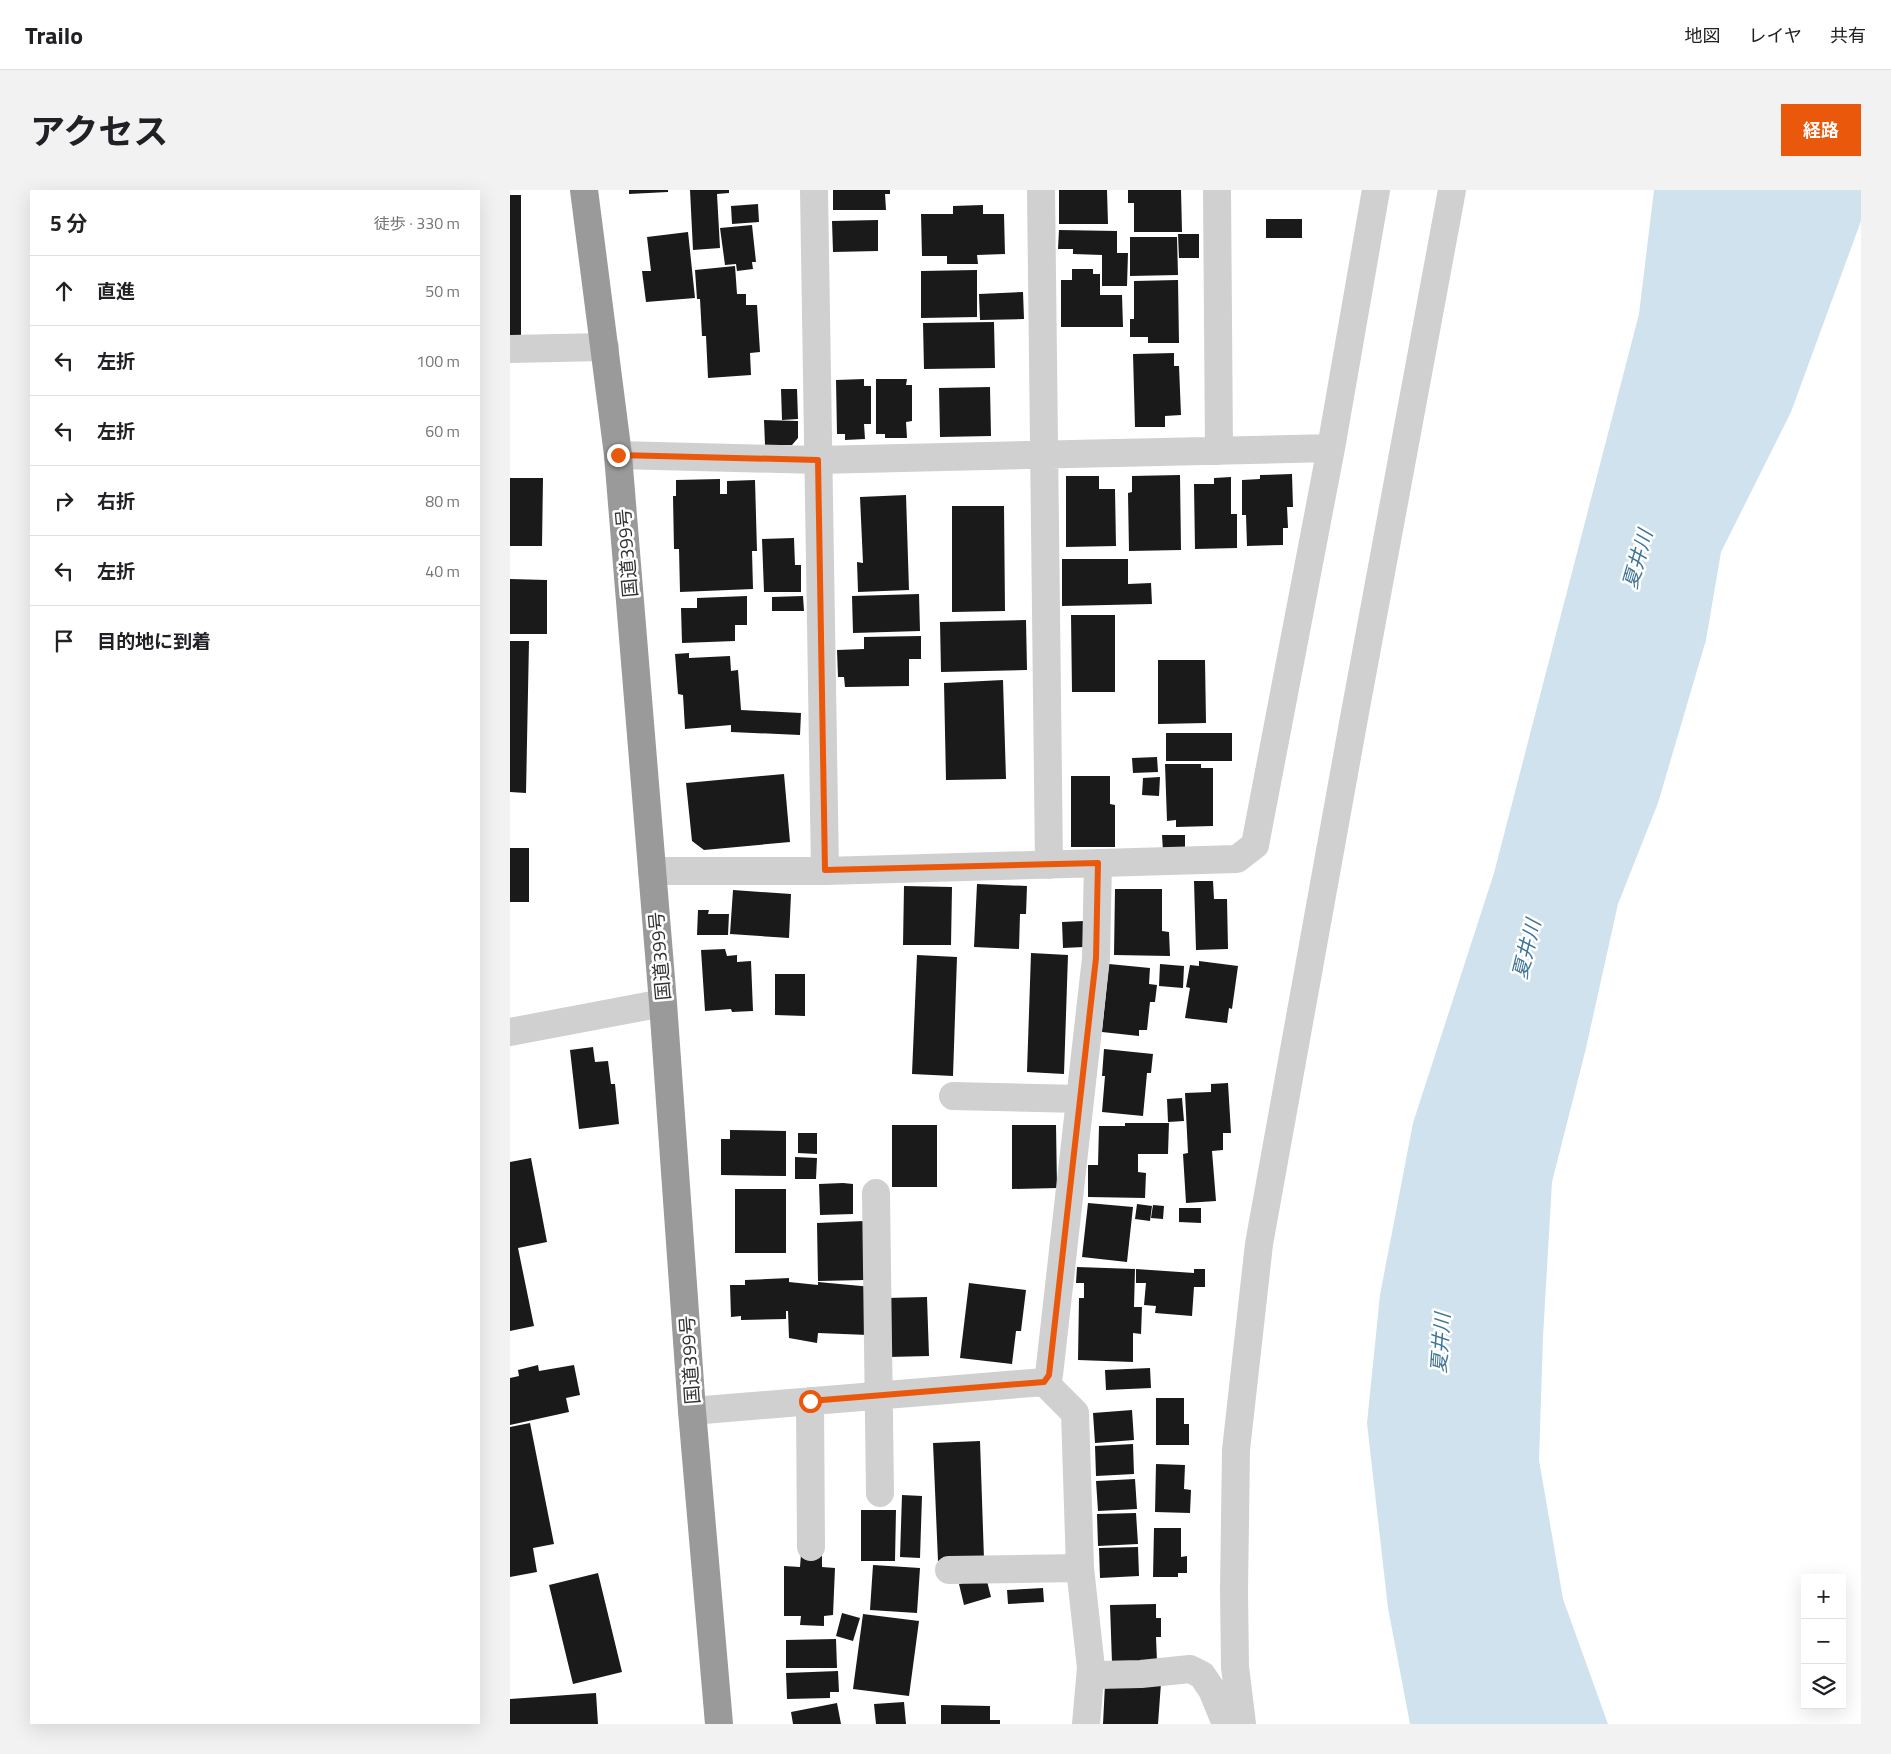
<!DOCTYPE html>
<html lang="ja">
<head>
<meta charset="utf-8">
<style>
	body { margin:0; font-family:"Titillium Web","Noto Sans JP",sans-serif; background:#f2f2f2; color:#202124 }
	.controls { position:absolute; right:15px; bottom:15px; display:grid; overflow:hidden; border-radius:0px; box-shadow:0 5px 20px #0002 }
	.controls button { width:45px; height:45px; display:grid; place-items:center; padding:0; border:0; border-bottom:1px solid #e0e0e0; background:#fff; color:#202124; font:25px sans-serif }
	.stop { position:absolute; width:15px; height:15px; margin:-11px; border:4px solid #ea580c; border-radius:50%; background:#fff }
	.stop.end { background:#ea580c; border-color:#fff; box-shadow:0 1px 5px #0008 }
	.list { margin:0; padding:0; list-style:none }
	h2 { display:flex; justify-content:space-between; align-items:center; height:65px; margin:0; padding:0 20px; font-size:21px }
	h2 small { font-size:16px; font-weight:400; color:#757577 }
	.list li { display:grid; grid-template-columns:32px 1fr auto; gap:15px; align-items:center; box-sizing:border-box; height:70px; padding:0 20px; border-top:1px solid #e0e0e0 }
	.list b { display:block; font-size:19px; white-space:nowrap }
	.list em { font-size:16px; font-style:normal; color:#757577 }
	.icon { flex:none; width:28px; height:28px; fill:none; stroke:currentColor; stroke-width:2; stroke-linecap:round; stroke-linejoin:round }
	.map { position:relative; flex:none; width:1351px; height:1534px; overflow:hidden; border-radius:0px }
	header { display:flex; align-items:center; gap:30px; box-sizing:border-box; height:70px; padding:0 25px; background:#fff; border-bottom:1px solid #e0e0e0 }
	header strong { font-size:24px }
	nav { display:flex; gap:28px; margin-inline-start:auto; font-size:18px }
	.intro { display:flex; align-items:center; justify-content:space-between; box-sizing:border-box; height:120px; padding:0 30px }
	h1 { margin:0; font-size:35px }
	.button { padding:12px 22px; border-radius:0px; background:#ea580c; color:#fff; font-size:18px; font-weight:700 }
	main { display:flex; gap:30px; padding:0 30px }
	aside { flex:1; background:#fff; border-radius:0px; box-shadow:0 5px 20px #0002 }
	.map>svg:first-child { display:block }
	.water { fill:#cfe2ee }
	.building { fill:#1a1a1a }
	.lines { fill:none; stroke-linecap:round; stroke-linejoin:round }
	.minor { stroke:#d0d0d0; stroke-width:28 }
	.highway { stroke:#9a9a9a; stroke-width:28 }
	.route { stroke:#ea580c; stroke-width:6 }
	.labels { text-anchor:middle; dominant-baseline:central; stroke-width:5; stroke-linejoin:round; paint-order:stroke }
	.street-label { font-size:19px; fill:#333; stroke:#fff }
	.water-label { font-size:20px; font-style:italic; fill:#3f7597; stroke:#fff }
</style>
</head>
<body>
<header>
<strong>Trailo</strong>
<nav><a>地図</a><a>レイヤ</a><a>共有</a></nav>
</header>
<div class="intro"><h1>アクセス</h1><a class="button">経路</a></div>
<main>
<aside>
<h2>5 分<small>徒歩 · 330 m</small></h2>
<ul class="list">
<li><svg class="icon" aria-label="ahead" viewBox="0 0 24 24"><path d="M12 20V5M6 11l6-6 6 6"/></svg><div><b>直進</b></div><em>50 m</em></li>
<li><svg class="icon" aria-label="left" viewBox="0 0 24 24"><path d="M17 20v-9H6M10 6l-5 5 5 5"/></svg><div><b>左折</b></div><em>100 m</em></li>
<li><svg class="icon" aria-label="left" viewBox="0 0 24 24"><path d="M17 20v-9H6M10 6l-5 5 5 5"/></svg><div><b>左折</b></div><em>60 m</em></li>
<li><svg class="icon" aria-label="right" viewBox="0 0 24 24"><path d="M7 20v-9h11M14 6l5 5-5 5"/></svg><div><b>右折</b></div><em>80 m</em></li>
<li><svg class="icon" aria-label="left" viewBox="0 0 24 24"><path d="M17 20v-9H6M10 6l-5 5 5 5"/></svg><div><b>左折</b></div><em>40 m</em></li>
<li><svg class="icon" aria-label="arrive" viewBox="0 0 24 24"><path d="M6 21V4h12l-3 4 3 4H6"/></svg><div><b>目的地に到着</b></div></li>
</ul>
</aside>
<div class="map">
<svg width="1351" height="1534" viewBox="0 0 1351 1534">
	<rect width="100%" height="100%" fill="#fff"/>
	<path class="water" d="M1144,0H1351V31L1281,222L1211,362L1196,450L1148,613L1108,714L1076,858L1042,992L1033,1147L1029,1270L1053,1409L1098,1534H900L878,1418L857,1233L870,1105L903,933L984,683L1129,124Z"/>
	<path class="building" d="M119,0H158V2L119,4Z
		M180,0H219V3L207,4L210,58L183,60Z
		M323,0H380V4H375L376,20H323Z
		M549,0H597L598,34H549Z
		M618,0H671L672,42H624V13H618Z
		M0,5H11V146H0Z
		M248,14L249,32L222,34L221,16Z
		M473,15V24H494L495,64L467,65L468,74H437V66H412L411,24H443V16Z
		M756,29H792V48H756Z
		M368,30V61L323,62L322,31Z
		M242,35L246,72H242L243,79L227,81L226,74L215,75L210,38Z
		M549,40L607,41V63H618L617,96H592V65L563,64V59H548Z
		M178,42L185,108L136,112L132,81H141L137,47Z
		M668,44H689V68H669Z
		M620,47H667L668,85L620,86Z
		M225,76L227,104H236V115H247L250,162L240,163L241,185L198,188L196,146H192L190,109H187L185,80Z
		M562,79H583V84H590V105H612L613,137H551V90H562Z
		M467,80V127L411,128V81Z
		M668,90L669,153H638V147H620V129H624V91Z
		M513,102L514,129L470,130L469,104Z
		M484,132L485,178L414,179L413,133Z
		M664,163V176H669L671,225L655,226V237H625L623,164Z
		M354,189V196H361V234H354L355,249L335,250V244H327L326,190Z
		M366,189H397L396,195H402V231L396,232L397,248H375V244H366Z
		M480,197L481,246L430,247L429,198Z
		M271,199H287L288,229L272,230Z
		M254,230L288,231V248L282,255H255Z
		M782,284L783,317H777L778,338H773V355L737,356L736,325H732V290L750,289V285Z
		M670,285L671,360L619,361L618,303L622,302V286Z
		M556,286H589V299H605L606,356L556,357Z
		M721,287V324H727V358L685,359L684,294H704V288Z
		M0,288H33L32,356H0Z
		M210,289V304H217V291L245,290L247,361H242L243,399L170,402L169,359H164L163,306H166V290Z
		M396,305L399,400L348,402L347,372L353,373L350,307Z
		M442,316H494L495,421L442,422Z
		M284,348L285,375H291V402H254L252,349Z
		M552,369H618V394L641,393L642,414L552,416Z
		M0,389L37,390V444H0Z
		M409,404L410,441L343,443L342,406Z
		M237,406V435H225V451L172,453L171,418H187V408Z
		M293,406L294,421H262V407Z
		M561,425H605V502H562Z
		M516,430L517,480L431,482L430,432Z
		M411,446V469H399V496L335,497L334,487H328L327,460L354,459V447Z
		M0,451H19L16,603L0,602Z
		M179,463V468L220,466L221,481L228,480L231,520L291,523L290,545L221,542V535L175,539L173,505L168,504L165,464Z
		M648,470H695L696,533L648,534Z
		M493,490L496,589L436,590L434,493Z
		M656,543H722V571H656Z
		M647,567L648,582L623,583L622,568Z
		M655,574H691V578H703V636L666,637V630L657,631Z
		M274,584L280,652L194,660L182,651L176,593Z
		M561,586H600V614L605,615V657H561Z
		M650,587L649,606L632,605L633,588Z
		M652,645H675V661H653Z
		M0,658H19V712H0Z
		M684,691H703L704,709H717L718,759L686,760Z
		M467,694L517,696L516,724H510L509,759L464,757Z
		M394,696L442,697L441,755H393Z
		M605,699H652V741L659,742L660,766L604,765Z
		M223,700L281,704L279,748L220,744Z
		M188,720H199L198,724H219L218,745H187Z
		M574,731V757L553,758L552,732Z
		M215,759L217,766L227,765V772L241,771L243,821L222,822L221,819L195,821L191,760Z
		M521,763L558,765L554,884L517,882Z
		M407,765L447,767L443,886L402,884Z
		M689,771L728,776L722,819L719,818L717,833L675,828L680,798L676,797L680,775L689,776Z
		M599,774L640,778L639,794L647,795L645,812H640L637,840H629V846L592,842Z
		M650,774L674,776L673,798L649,796Z
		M265,784H295V826L265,825Z
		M83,857L85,872L98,871L101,894H105L109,934L69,939L60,860Z
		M594,859L643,864L641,883H637L633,926L592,922L595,886H592Z
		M718,893L721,943H713V960L702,961L706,1011L676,1013L673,964L678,963L675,903L701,902V894Z
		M672,908L674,931L658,932L657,909Z
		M615,933H659L658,964H628V982L636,983L635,1008L578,1007V975H588L589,936H615Z
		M382,935H427V997H382Z
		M502,935H546L547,998L502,999Z
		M220,940L276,941V986L211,985V949H220Z
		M288,943H307V964L288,963Z
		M285,967L307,968L306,989H285Z
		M21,968L37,1052L8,1058L24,1136L0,1141V972Z
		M333,993L343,994V1024L310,1025L309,994Z
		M225,999H276V1063H225Z
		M578,1013L623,1017L617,1072L572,1067Z
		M627,1014L642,1016L640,1031L625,1029Z
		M643,1015L654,1016L653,1029L641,1028Z
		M669,1018H691V1033L669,1032Z
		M354,1031L355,1090L308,1091L307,1033Z
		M567,1077L625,1079L624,1117H632L631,1144L623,1143V1172L568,1170L569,1108H574V1093H566Z
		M626,1079L684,1083V1079H695V1097H684L682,1126L645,1123L646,1116L634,1115L636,1093H626Z
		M279,1088V1092L308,1095V1092L362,1097L358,1145L308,1143L307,1153L279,1148L278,1121H276V1129L231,1130V1126L221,1127L220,1095H235V1090Z
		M459,1093L516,1100L511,1141H506L502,1174L450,1168Z
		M417,1107L419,1166L378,1167L376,1108Z
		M28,1175L29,1181L64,1175L70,1205L56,1208L59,1222L0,1235V1188L9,1186L8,1180Z
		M640,1178L641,1198L596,1200L595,1180Z
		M646,1208H674V1234H679V1255H646Z
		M622,1220L624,1250L585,1253L583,1223Z
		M20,1233L44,1354L23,1358L27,1382L0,1387V1237Z
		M470,1251L474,1369L428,1371L423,1253Z
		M623,1254L624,1284L586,1286L585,1256Z
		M646,1274L675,1275L674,1299L681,1300L680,1323L645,1322Z
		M625,1289L627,1319L588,1321L586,1291Z
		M392,1305L412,1306L410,1368L390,1367Z
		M351,1320H386L385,1371H351Z
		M626,1323L628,1354L588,1356L587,1324Z
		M644,1338H671V1367L677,1366V1383H668V1387H643Z
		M628,1357L629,1386L590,1388L589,1358Z
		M291,1364L312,1365V1377L325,1378L323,1425L314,1426V1436L290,1435L291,1426H274V1376L290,1377Z
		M363,1375L410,1378L407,1423L360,1420Z
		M88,1383L112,1482L63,1494L39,1395Z
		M476,1387L481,1407L454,1415L449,1394Z
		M533,1398L534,1412L498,1414L497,1400Z
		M646,1414V1428H651V1447H646L647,1472L602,1473L600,1415Z
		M332,1423L350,1428L343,1451L326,1446Z
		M353,1424L409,1431L399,1506L343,1499Z
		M326,1449L327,1478H276V1450Z
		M328,1481L329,1502H320V1508L277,1509L276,1483Z
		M651,1493L648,1534H593L595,1494Z
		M86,1503L88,1534H0V1509Z
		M394,1512L396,1534H366L364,1514Z
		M327,1513L331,1534H283L281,1522Z
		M431,1515L480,1516V1530H490V1534H431Z"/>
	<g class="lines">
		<path class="minor" d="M304,0L315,681
			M531,0L539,675
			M707,0L709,261
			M0,159L95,157
			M108,265L308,270L821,258
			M142,681H315L727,669L745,655L821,258L866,0
			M0,842L153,813
			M443,906L570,909
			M366,1003L370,1303
			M534,1192L565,1223L570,1378L581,1478L588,1485L631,1484L680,1479L692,1485L702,1500L716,1534
			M300,1211L301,1357
			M182,1221L534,1192L539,1185L586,768L588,673
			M439,1380L570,1378
			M576,1534L581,1478
			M732,1534L725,1477L724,1401L726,1260L749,1054L844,528L942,0"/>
		<path class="highway" d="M74,0L108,265L153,813L182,1221L209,1534"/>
	</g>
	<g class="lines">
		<path class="route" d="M108,265L308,270L315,680L588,673L586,768L539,1185L534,1192L300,1211"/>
	</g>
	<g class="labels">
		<g class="street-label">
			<text transform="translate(116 363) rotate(-95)">国道399号</text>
			<text transform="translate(149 766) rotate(-95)">国道399号</text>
			<text transform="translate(179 1170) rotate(-94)">国道399号</text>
		</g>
		<g class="water-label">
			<text transform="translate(1127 369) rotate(-74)">夏井川</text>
			<text transform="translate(1016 759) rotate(-76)">夏井川</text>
			<text transform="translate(930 1153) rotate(-86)">夏井川</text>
		</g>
	</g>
</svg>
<div class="controls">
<button>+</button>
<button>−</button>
<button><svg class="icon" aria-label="layers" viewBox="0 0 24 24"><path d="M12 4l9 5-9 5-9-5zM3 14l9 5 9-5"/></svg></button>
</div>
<div class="stop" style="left:300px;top:1211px"></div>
<div class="stop end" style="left:108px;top:265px"></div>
</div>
</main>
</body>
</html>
